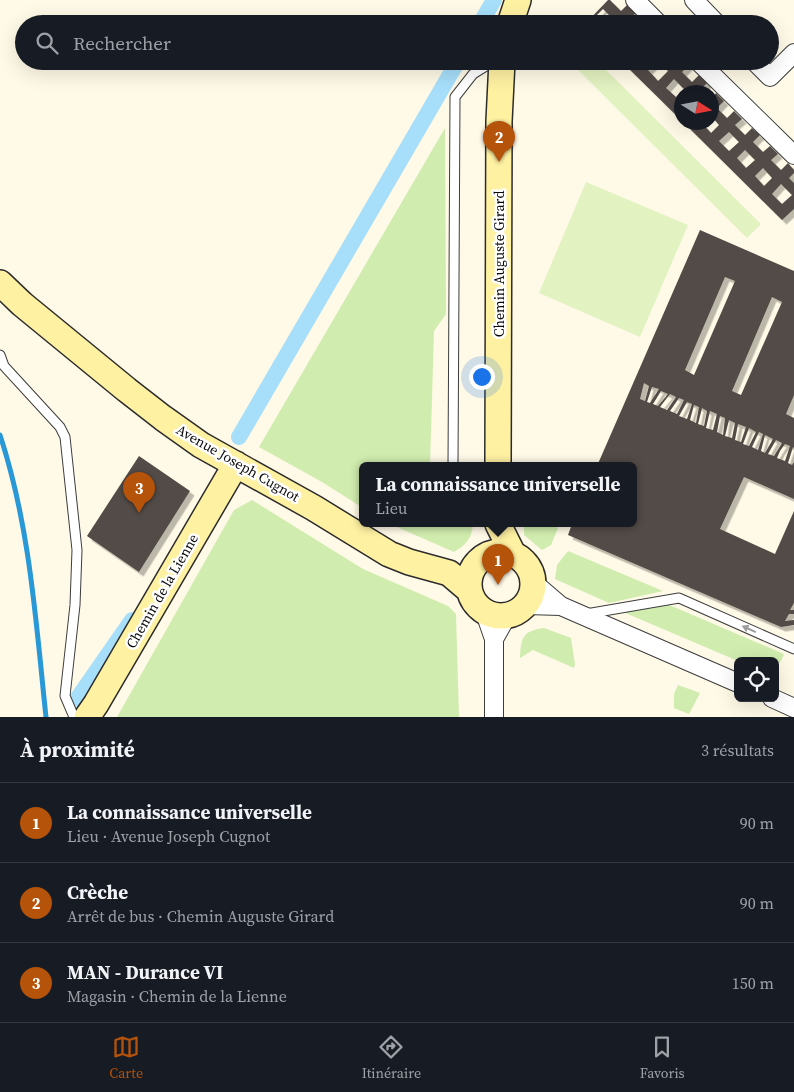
<!DOCTYPE html>
<html lang="fr">
<head>
<meta charset="utf-8">
<style>
	body { margin:0; font-family:"Source Serif 4",serif; background:#20242c; color:#f1f3f6 }
	.controls { position:absolute; right:15px; bottom:15px; display:grid; overflow:hidden; border-radius:8px; box-shadow:0 5px 20px #0002 }
	.controls button { width:45px; height:45px; display:grid; place-items:center; padding:0; border:0; border-bottom:1px solid #363941; background:#171b24; color:#f1f3f6; font:25px sans-serif }
	.compass { position:absolute; left:674px; top:85px; width:45px; height:45px; border-radius:50%; background:#171b24; box-shadow:0 5px 20px #0002; rotate:101deg }
	.you { position:absolute; left:481px; top:376px; width:18px; height:18px; margin:-12px; border:4px solid #fff; border-radius:50%; background:#1a73e8; box-shadow:0 0 0 8px #1a73e833 }
	.badge { display:grid; place-items:center; width:32px; height:32px; border-radius:50%; background:#b45309; color:#fff; font-size:16px; font-weight:700 }
	.pin { position:absolute; translate:-50% -41px; filter:drop-shadow(0 1px 2px #0008) }
	.pin::after { content:''; position:absolute; top:26px; width:18px; height:15px; background:inherit; clip-path:polygon(0 0,100% 0,50% 100%) }
	.popup { position:absolute; left:359px; top:462px; width:278px; height:65px; box-sizing:border-box; display:grid; place-content:center; border-radius:8px; background:#171b24; filter:drop-shadow(0 1px 4px #0005); font-size:16px; white-space:nowrap; color:#9ea1a6 }
	.popup b { font-size:19px; color:#f1f3f6 }
	.popup::after { content:''; position:absolute; left:50%; top:100%; margin-left:-10px; border:10px solid transparent; border-top-color:#171b24 }
	.list { margin:0; padding:0; list-style:none }
	h2 { display:flex; justify-content:space-between; align-items:center; height:65px; margin:0; padding:0 20px; font-size:21px }
	h2 small { font-size:16px; font-weight:400; color:#9ea1a6 }
	.list li { display:grid; grid-template-columns:32px 1fr auto; gap:15px; align-items:center; box-sizing:border-box; height:80px; padding:0 20px; border-top:1px solid #363941 }
	.list b { display:block; font-size:19px; white-space:nowrap }
	.list p { margin:0; font-size:16px; white-space:nowrap; color:#9ea1a6 }
	.list em { font-size:16px; font-style:normal; color:#9ea1a6 }
	.icon { flex:none; width:28px; height:28px; fill:none; stroke:currentColor; stroke-width:2; stroke-linecap:round; stroke-linejoin:round }
	.map { position:relative; flex:none; width:794px; height:717px; overflow:hidden }
	.search { position:absolute; background:#171b24; box-shadow:0 5px 20px #0002; left:15px; right:15px; top:15px; height:55px; display:flex; align-items:center; gap:12px; box-sizing:border-box; padding:0 18px; border-radius:28px; color:#9ea1a6; font-size:19px }
	.sheet { height:305px; background:#171b24 }
	nav { display:flex; justify-content:space-around; align-items:center; box-sizing:border-box; height:70px; border-top:1px solid #363941; background:#171b24; font-size:14px; color:#9ea1a6 }
	nav a { display:grid; justify-items:center; gap:2px }
	nav .on { color:#b45309 }
	.map>svg:first-child { display:block }
	.green { fill:#d0ecae }
	.pitch { fill:#e3f2c1 }
	.lines { fill:none; stroke-linecap:round; stroke-linejoin:round }
	.stream { stroke:#2998d7; stroke-width:5 }
	.canal { stroke:#a7dffb; stroke-width:16 }
	.building { fill:#534b46; fill-rule:evenodd; filter:url(#shadow) }
	.lane-casing { stroke:#3d3d3d; stroke-width:11 }
	.street-casing { stroke:#3d3d3d; stroke-width:20 }
	.secondary-casing { stroke:#2c2c2c; stroke-width:28 }
	.lane { stroke:#fff; stroke-width:9 }
	.street { stroke:#fff; stroke-width:18 }
	.secondary { stroke:#fff1a2; stroke-width:25 }
	.oneway { fill:#9d9d9d }
	.labels { text-anchor:middle; dominant-baseline:central; stroke-width:5; stroke-linejoin:round; paint-order:stroke }
	.street-label { font-size:14px; fill:#0a0a0a; stroke:#fff }
</style>
</head>
<body>
<div class="map">
<svg width="794" height="717" viewBox="0 0 794 717">
	<defs>
		<filter id="shadow"><feDropShadow dx="4.5" dy="4.5" stdDeviation="0" flood-color="#0004"/></filter>
	</defs>
	<rect width="100%" height="100%" fill="#fff9e7"/>
	<path class="green" d="M445,128L446,314L434,331L430,466H363V508L322,482L259,447Z
		M252,500L363,569L448,606L456,614L459,717H117L234,510Z
		M390,524H473C472,538 466,545 454,552Z
		M524,524H548L558,528L551,545L542,550L524,535Z
		M568,551L663,591L609,603L555,579L557,565Z
		M667,604L784,654L780,663L770,659L762,661H738L623,612Z
		M544,628L571,638L575,664L574,668L533,650L520,658C521,638 522,631 544,628Z
		M678,685L700,693L689,714L674,708V694Z"/>
	<path class="pitch" d="M569,61H597L761,224L747,238Z
		M586,182L688,225L640,337L539,293Z"/>
	<g class="lines">
		<path class="stream" d="M0,435C30,526 36,623 46,717"/>
		<path class="canal" d="M480,24L494,0
			M239,437L458,61
			M77,699L132,620"/>
	</g>
	<path class="building" d="M608,0H610L621,11L628,4L636,13L629,19L634,24H607L613,19L603,9L595,17L602,24H585Z
		M621,61H639L640,63L641,61H657L648,70L658,81L668,71L658,61H671L674,64L677,61H685L689,65L682,72L692,82L699,75L707,83L700,90L703,92H682V121ZM674,79L684,89L676,97L666,88Z
		M716,93L724,101L717,108L727,118L734,111L742,119L735,125L745,135L752,128L760,135L753,142L763,152L770,146L778,154L771,160L781,170L788,163L794,170V173L789,178L794,183V209L782,220L683,122H701L711,133L719,125L712,117V98ZM729,132L739,142L729,151L719,141ZM745,150L755,160L746,168L737,158ZM763,168L772,178L764,186L755,176ZM781,184L792,195L782,204L772,194Z
		M700,230L794,271V395L786,414L794,418V448L793,447L788,463L792,465L794,462V499L744,477L720,529L775,554L794,511V603L790,610H794V614H789L785,621L794,620V625L781,627L568,535L572,524H633V466H597ZM725,277L735,281L694,375L685,370ZM772,297L782,302L741,395L732,391ZM644,383L649,386L645,401L640,399ZM652,387L659,389L650,403L647,402ZM661,391L668,394L658,406L653,404ZM670,394L676,397L667,410L660,407ZM679,398L684,400L677,414L670,411ZM687,402L692,404L687,419L679,416ZM694,405L699,407L696,423L690,420ZM702,408L707,411L704,426L698,424ZM710,411L717,414L713,430L706,428ZM720,416L725,418L723,435L717,432ZM729,420L735,423L732,438L725,436ZM738,424L746,427L741,442L735,440ZM749,428L756,432L749,446L743,444ZM759,432L763,434L758,450L752,447ZM765,435L773,439L765,453L761,451ZM776,440L782,443L774,456L768,454ZM785,444L790,446L785,461L777,458L780,451Z
		M139,456L190,491L139,572L87,536Z"/>
	<g class="lines">
		<defs>
			<path id="lane" d="M0,355L4,366L60,427L65,437L77,550L75,605L65,696L74,717
				M453,466L455,97L473,74L494,61
				M586,614L679,598L794,649"/>
			<path id="street" d="M635,0L659,24
				M694,0L717,24
				M698,61L794,155
				M754,61L770,77L794,53
				M533,582L561,606L738,683
				M526,605L561,606
				M485,613L494,639V717
				M494,639L507,616
				M772,698L794,708"/>
			<path id="secondary" d="M510,24L518,0
				M0,283L22,304L127,390L163,418L201,445L314,508L389,554L409,562L449,573L469,590
				M498,466L499,121L502,61
				M498,524L513,554
				M469 584a32 32 0 1 1 64 0a32 32 0 1 1-64 0Z
				M87,717L96,704L236,464"/>
		</defs>
		<use href="#lane" class="lane-casing"/>
		<use href="#street" class="street-casing"/>
		<use href="#secondary" class="secondary-casing"/>
		<use href="#lane" class="lane"/>
		<use href="#street" class="street"/>
		<use href="#secondary" class="secondary"/>
	</g>
	<defs><path id="oneway-solid" d="M-6-.8H1V-3.2L6.5 0L1 3.2V.8H-6Z" transform="scale(1.25)"/></defs>
	<use class="oneway" href="#oneway-solid" transform="translate(749 629) rotate(-156)"/>
	<g class="labels">
		<g class="street-label">
			<text transform="translate(499 264) rotate(-90)">Chemin Auguste Girard</text>
			<text transform="translate(238 463) rotate(30)">Avenue Joseph Cugnot</text>
			<text transform="translate(162 591) rotate(-60)">Chemin de la Lienne</text>
		</g>
	</g>
</svg>
<div class="controls">
<button><svg class="icon" aria-label="locate" viewBox="0 0 24 24"><circle cx="12" cy="12" r="6"/><path d="M12 2v4M12 18v4M2 12h4M18 12h4"/></svg></button>
</div>
<svg class="compass" viewBox="-18 -18 36 36"><path d="M0-13l5 13h-10z" fill="#e53935"/><path d="M0 13l5-13h-10z" fill="#9ea1a6"/></svg>
<div class="you"></div>
<div class="pin badge" style="left:498px;top:585px">1</div>
<div class="popup"><b>La connaissance universelle</b>Lieu</div>
<div class="pin badge" style="left:499px;top:162px">2</div>
<div class="pin badge" style="left:139px;top:513px">3</div>
<div class="search"><svg class="icon" aria-label="search" viewBox="0 0 24 24"><circle cx="10" cy="10" r="6"/><path d="M15 15l6 6"/></svg>Rechercher</div>
</div>
<section class="sheet">
<h2>À proximité<small>3 résultats</small></h2>
<ul class="list">
<li><span class="badge">1</span><div><b>La connaissance universelle</b><p>Lieu · Avenue Joseph Cugnot</p></div><em>90 m</em></li>
<li><span class="badge">2</span><div><b>Crèche</b><p>Arrêt de bus · Chemin Auguste Girard</p></div><em>90 m</em></li>
<li><span class="badge">3</span><div><b>MAN - Durance VI</b><p>Magasin · Chemin de la Lienne</p></div><em>150 m</em></li>
</ul>
</section>
<nav>
<a class="on"><svg class="icon" aria-label="map" viewBox="0 0 24 24"><path d="M3 6l6-2 6 2 6-2v14l-6 2-6-2-6 2zM9 4v14M15 6v14"/></svg>Carte</a>
<a><svg class="icon" aria-label="directions" viewBox="0 0 24 24"><path d="M12 3l9 9-9 9-9-9zM9 14v-3h6M13 9l2 2-2 2"/></svg>Itinéraire</a>
<a><svg class="icon" aria-label="saved" viewBox="0 0 24 24"><path d="M7 4h10v16l-5-4-5 4z"/></svg>Favoris</a>
</nav>
</body>
</html>
